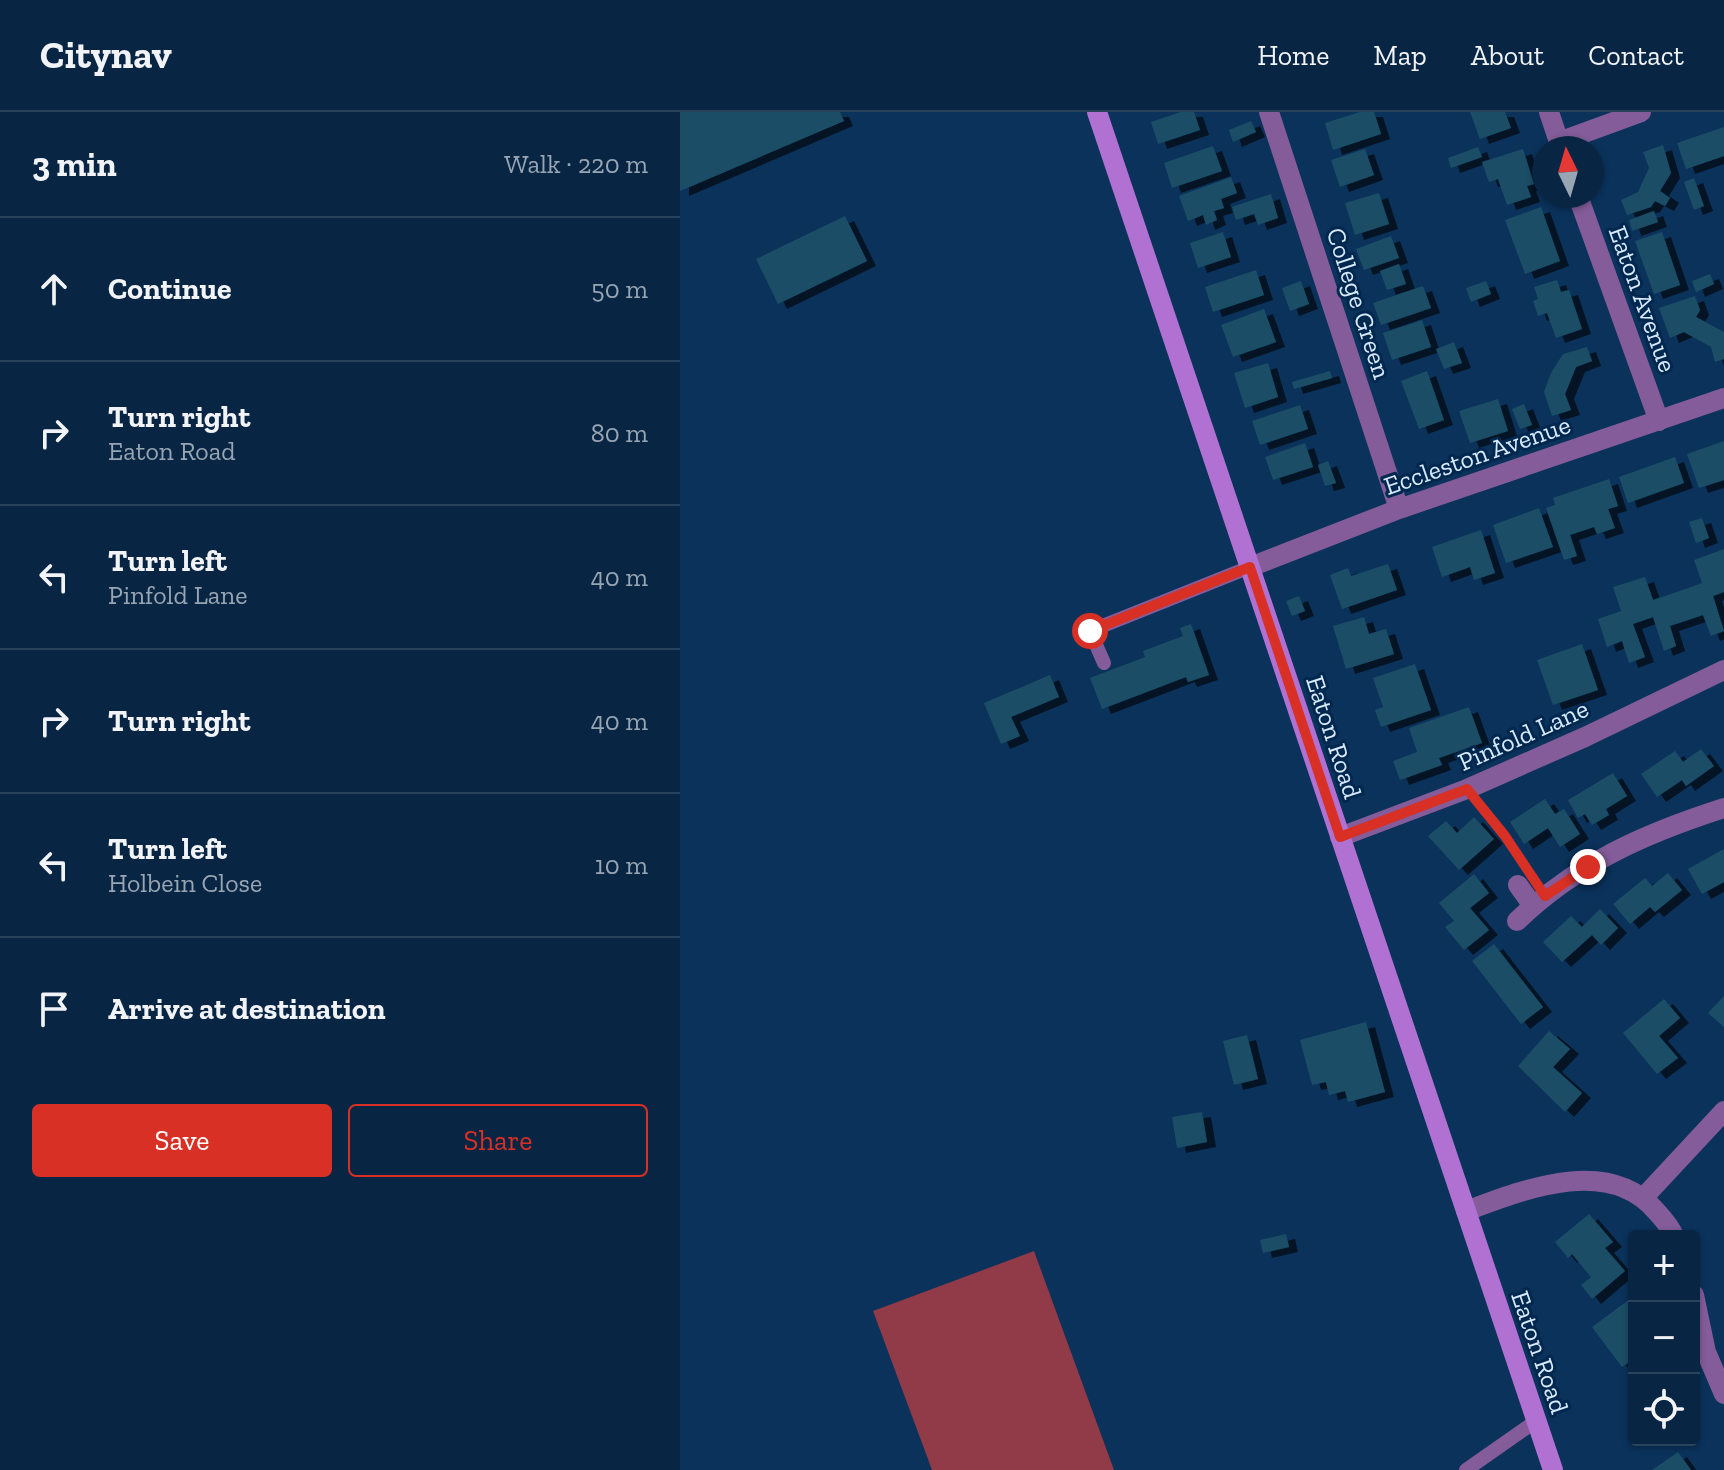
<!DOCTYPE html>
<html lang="en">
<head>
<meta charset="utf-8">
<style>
	body { margin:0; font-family:"Zilla Slab",serif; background:#16324f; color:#f1f3f6 }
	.controls { position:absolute; right:24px; bottom:24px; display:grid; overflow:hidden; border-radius:8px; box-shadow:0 2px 6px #0004 }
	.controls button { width:72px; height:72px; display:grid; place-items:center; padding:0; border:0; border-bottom:2px solid #29435d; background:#082644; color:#f1f3f6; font:40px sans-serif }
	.compass { position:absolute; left:852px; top:24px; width:72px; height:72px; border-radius:50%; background:#082644; box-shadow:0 2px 6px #0004; rotate:355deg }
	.stop { position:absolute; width:24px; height:24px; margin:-18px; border:6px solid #d93025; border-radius:50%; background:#fff }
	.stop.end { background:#d93025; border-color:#fff; box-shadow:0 2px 8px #0008 }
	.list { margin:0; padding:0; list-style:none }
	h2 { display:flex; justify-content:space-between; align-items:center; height:104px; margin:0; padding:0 32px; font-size:34px }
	h2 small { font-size:26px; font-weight:400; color:#98a5b2 }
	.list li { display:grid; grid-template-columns:52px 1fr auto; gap:24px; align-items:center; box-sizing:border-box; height:144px; padding:0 32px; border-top:2px solid #29435d }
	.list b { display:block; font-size:30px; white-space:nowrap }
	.list p { margin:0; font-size:26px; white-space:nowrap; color:#98a5b2 }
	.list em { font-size:26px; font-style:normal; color:#98a5b2 }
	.actions { display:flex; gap:16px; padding:24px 32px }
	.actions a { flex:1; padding:18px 0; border:2px solid #d93025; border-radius:8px; text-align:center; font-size:28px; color:#d93025 }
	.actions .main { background:#d93025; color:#fff }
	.icon { flex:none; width:44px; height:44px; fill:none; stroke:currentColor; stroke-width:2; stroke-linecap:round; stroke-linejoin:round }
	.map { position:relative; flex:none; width:1044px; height:1358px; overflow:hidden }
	header { display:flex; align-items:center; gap:48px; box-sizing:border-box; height:112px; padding:0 40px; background:#082644; border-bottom:2px solid #29435d }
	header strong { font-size:38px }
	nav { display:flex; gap:44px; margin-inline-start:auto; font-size:28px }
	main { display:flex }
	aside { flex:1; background:#082644 }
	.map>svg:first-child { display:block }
	.green { fill:#913a48 }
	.building { fill:#1b4e66; filter:url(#shadow) }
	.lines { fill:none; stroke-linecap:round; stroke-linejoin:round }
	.path { stroke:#5d7c9c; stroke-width:4; stroke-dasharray:2 6; stroke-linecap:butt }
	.lane { stroke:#835c99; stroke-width:14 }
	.street { stroke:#835c99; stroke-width:20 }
	.secondary { stroke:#b071d3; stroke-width:20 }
	.route { stroke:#d93025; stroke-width:10 }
	.labels { text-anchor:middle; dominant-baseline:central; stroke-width:6; stroke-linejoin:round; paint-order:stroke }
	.street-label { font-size:26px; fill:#d8e9fc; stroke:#00284f }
</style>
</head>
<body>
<header>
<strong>Citynav</strong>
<nav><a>Home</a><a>Map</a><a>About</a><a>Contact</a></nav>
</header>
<main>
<aside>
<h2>3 min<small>Walk · 220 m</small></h2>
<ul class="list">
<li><svg class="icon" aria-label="ahead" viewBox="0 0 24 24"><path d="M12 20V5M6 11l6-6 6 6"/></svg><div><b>Continue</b></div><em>50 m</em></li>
<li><svg class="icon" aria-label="right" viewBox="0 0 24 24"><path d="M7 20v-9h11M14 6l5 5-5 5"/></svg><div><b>Turn right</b><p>Eaton Road</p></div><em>80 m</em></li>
<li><svg class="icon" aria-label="left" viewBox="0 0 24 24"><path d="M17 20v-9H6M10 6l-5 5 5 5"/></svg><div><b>Turn left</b><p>Pinfold Lane</p></div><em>40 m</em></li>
<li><svg class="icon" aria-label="right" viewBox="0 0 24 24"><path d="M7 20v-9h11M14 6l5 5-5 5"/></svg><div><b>Turn right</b></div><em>40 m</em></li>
<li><svg class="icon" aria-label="left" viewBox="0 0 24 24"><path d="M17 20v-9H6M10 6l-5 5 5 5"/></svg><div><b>Turn left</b><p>Holbein Close</p></div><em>10 m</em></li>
<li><svg class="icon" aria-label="arrive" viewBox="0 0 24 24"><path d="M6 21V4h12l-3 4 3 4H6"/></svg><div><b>Arrive at destination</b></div></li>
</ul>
<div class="actions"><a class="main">Save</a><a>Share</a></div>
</aside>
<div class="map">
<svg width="1044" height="1358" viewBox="0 0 1044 1358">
	<defs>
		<filter id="shadow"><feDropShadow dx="9" dy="5" stdDeviation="0" flood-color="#0009"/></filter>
	</defs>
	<rect width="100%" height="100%" fill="#0a325b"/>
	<path class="green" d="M354,1139L434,1358H252L193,1199Z"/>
	<path class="building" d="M0,0H160L164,9L0,79Z
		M501,0H514L520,18L478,32L471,10Z
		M680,0H694L701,22L653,38L645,11Z
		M790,0H825L831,16L800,27Z
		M571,9L576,20L553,30L549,18Z
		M1044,15V44L1006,57L997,31Z
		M983,33L991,61L980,79L990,86L985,94L975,89L971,95L947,103L941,88L958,80L969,56L963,40Z
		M533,34L542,59L492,76L484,51Z
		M798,35L802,45L771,56L768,46Z
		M685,37L694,63L660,75L651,48Z
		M843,37L854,72L847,74L851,85L827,93L818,67L809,70L802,50Z
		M551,65L557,81L541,87L544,96L534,99L537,108L526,113L523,103L508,109L499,84Z
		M1014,66L1024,94L1014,98L1004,70Z
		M699,81L709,112L675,123L665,91Z
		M591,82L598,106L578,113L574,102L556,108L552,95Z
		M861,95L880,149L845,162L825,108Z
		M974,99L978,110L952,119L949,108Z
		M165,104L187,149L98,192L76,147Z
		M543,120L551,145L518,156L510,131Z
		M982,120L1000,173L974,182L955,129Z
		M711,124L719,146L684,158L676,137Z
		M719,152L726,172L707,178L700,159Z
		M576,158L584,183L533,200L525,175Z
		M1030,162L1034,172L1016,180L1012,169Z
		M877,168L881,180L889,178L902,217L876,226L867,201L858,204L853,189L858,187L854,175Z
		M621,169L629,192L610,199L602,176Z
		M806,169L811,182L791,190L786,176Z
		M743,174L751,196L701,213L693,191Z
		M1015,184L1020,198L1016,205L1044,220V247L1035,250L1031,235L1004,220L990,226L979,196Z
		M584,197L596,230L553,245L541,213Z
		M742,208L751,235L712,248L703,221Z
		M774,230L782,251L764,257L756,237Z
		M907,235L912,249L896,255L885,282L891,298L872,304L864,280L871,261L883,242Z
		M588,251L598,285L565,296L554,261Z
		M650,259L652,266L614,277L612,270Z
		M747,259L764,308L739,317L721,269Z
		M818,287L828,319L790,331L779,299Z
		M844,292L852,313L840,317L832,297Z
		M620,293L628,317L580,333L572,309Z
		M1044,329V368L1019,376L1007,342Z
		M625,331L633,355L593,368L585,345Z
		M995,345L1004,371L948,391L939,365Z
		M648,349L656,371L645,374L638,353Z
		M929,367L938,394L928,397L935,416L917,422L914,415L890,423L897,444L884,448L866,396L875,393L873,386Z
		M859,396L873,435L826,451L813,413Z
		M1022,406L1029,426L1016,431L1009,410Z
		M801,418L815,461L794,468L790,455L762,465L752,435Z
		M1044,437V480L1033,484L1044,519L1031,524L1023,503L990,514L996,534L984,539L973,505L953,512L965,545L949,551L942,529L927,535L918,507L941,499L933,475L965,465L973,488L997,480L1022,471L1014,448Z
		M708,452L717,478L662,497L650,463L668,456L671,464Z
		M619,484L625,499L612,504L606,489Z
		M684,505L689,522L706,517L714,542L666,557L653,514Z
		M511,512L529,563L508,570L506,565L422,597L410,566L465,545L463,539L503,524L500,516Z
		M902,532L918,578L873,593L857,548Z
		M735,552L751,598L701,615L695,598L703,595L693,566Z
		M370,563L379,585L331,605L340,624L321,632L304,591Z
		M789,595L802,631L759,646L762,653L720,668L713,649L737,640L729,616Z
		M1021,637L1034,654L1006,674L1002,668L977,685L961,662L995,639L1003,650Z
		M933,661L947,684L926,697L929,703L912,713L905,702L898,706L888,688Z
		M865,687L875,702L884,697L900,722L880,735L868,716L844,732L830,710Z
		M794,705L814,727L779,758L748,724L766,709L777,721Z
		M1044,737V770L1022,782L1008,757Z
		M988,761L1002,778L975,800L970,795L950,812L933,792L965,766L972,774Z
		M794,762L809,781L790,796L809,818L784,838L765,815L774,809L759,791Z
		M920,797L938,816L921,833L912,823L882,850L863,830L891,804L902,815Z
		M814,832L863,895L841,912L792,849Z
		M1044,884V915L1028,901Z
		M984,887L1000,906L979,924L998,946L977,962L943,921Z
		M686,910L705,980L668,990L665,979L649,983L646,970L632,973L620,928Z
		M869,919L890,937L873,955L902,981L885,1000L838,954Z
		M567,923L578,967L554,973L543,929Z
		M522,1000L527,1030L497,1036L492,1005Z
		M909,1102L933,1130L925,1136L945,1159L912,1187L901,1173L911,1165L892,1142L888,1146L875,1130Z
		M606,1122L609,1135L583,1141L580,1128Z
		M954,1184V1214L948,1218L954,1225V1247L942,1255L912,1215Z
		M998,1340L1011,1358H972Z"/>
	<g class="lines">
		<path class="path" d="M802,695L843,753"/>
		<path class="lane" d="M424,551L410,519L570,455
			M786,1358L856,1309"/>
		<path class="street" d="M589,0L719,397
			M869,0L881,36
			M879,30L961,0
			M898,84L979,309
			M570,455L719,397L1044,286
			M660,725L787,677L905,625L1044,558
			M838,773L853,794
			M837,809C897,751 966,721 1044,696
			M964,1085L1044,999
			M786,1099C843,1078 928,1043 976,1099C983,1107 990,1114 994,1124
			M1014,1183L1026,1240L1044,1282"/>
		<path class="secondary" d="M417,0L873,1358"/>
	</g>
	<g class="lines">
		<path class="route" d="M410,519L570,455L660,725L787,677L825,724L865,784L908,755"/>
	</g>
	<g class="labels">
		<g class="street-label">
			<text transform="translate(963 187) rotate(70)">Eaton Avenue</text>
			<text transform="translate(679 191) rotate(72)">College Green</text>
			<text transform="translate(797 343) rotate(-19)">Eccleston Avenue</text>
			<text transform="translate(843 623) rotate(-24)">Pinfold Lane</text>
			<text transform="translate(654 625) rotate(72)">Eaton Road</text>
			<text transform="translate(860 1240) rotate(71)">Eaton Road</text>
		</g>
	</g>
</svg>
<div class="controls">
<button>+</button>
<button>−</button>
<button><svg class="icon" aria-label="locate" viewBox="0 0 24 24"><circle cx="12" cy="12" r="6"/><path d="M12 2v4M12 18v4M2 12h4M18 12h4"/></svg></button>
</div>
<svg class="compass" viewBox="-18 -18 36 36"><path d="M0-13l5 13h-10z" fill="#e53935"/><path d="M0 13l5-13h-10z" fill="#98a5b2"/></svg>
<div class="stop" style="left:410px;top:519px"></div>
<div class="stop end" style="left:908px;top:755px"></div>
</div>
</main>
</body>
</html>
